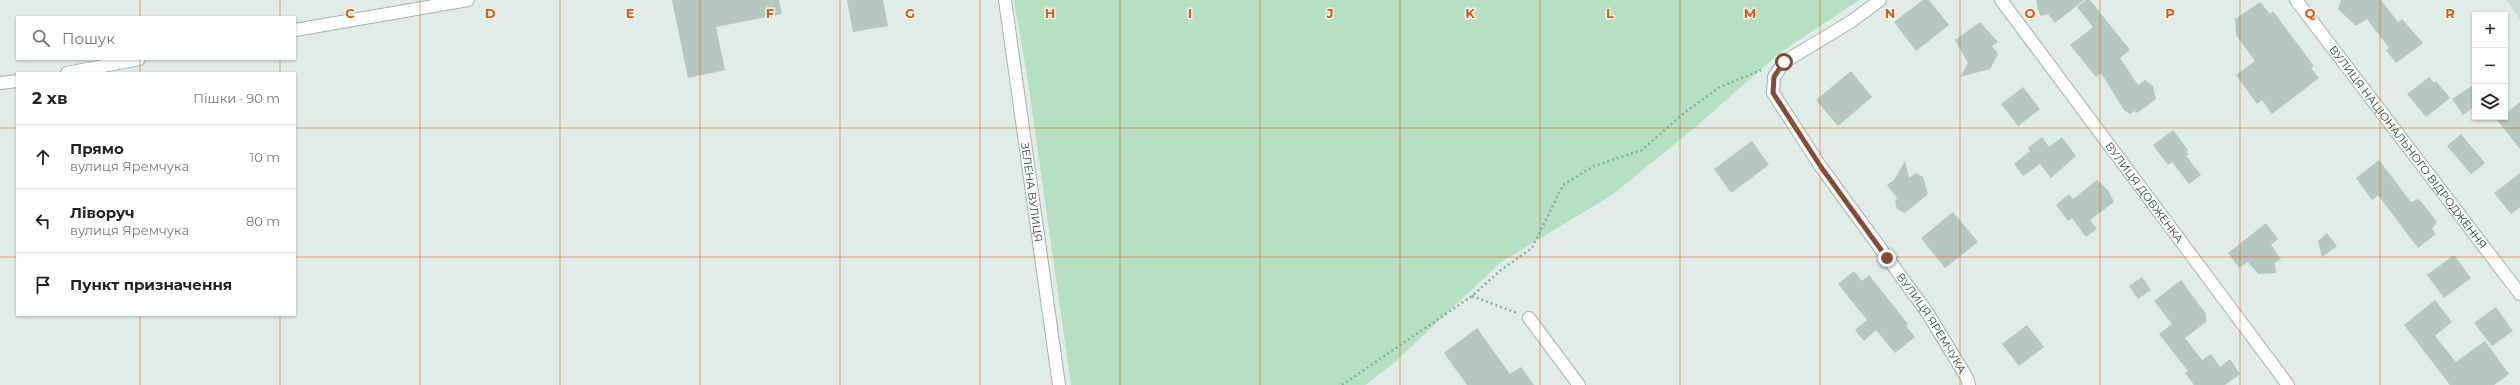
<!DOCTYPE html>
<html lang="uk">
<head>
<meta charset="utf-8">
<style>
	body { margin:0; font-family:Montserrat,sans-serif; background:#f2f2f2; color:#222 }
	.controls { position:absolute; right:12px; top:12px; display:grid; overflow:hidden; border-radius:0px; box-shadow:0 1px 3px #0004 }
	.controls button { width:36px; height:36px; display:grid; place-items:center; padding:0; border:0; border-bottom:1px solid #e0e0e0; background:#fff; color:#222; font:20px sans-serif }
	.stop { position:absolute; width:12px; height:12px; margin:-9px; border:3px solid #854b34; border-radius:50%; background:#fff }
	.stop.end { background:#854b34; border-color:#fff; box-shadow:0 1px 4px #0008 }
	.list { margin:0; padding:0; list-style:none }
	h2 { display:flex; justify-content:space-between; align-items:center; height:52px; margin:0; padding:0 16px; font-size:17px }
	h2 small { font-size:13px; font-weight:400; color:#767676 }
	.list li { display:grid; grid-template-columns:26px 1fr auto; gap:12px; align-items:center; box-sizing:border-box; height:64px; padding:0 16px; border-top:1px solid #e0e0e0 }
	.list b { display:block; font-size:15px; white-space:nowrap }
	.list p { margin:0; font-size:13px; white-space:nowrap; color:#767676 }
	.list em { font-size:13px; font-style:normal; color:#767676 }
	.icon { flex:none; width:22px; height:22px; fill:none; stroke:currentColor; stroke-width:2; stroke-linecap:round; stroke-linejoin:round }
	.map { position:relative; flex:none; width:2520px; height:385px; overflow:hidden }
	.search { position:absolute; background:#fff; box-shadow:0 1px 3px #0004; left:16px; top:16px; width:280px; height:44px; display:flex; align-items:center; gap:10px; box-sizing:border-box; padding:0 14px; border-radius:0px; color:#767676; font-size:15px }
	.panel { position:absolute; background:#fff; box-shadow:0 1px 3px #0004; left:16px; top:72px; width:280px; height:244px; border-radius:0px }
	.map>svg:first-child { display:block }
	.built { fill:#cddcd6 }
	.green { fill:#b5e0c2 }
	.building { fill:#b4c7c0 }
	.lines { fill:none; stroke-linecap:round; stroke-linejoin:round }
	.street-casing { stroke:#a1b4af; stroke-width:14 }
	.path { stroke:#7cb3a4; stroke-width:2.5; stroke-dasharray:2 3; stroke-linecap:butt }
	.street { stroke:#fff; stroke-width:12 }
	.route { stroke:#854b34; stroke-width:5 }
	.grid { fill:none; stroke:#de580e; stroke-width:1; stroke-opacity:0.55 }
	.labels { text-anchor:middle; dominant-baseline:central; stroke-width:3; stroke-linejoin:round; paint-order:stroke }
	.street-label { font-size:11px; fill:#1e3e37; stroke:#f0f8f4 }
	.grid-label { font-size:13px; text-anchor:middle; font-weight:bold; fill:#de580e; stroke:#f0f8f4; stroke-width:3; stroke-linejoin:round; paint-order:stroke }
</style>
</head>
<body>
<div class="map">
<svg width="2520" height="385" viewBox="0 0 2520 385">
	<rect width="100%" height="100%" fill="#dfece7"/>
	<path class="built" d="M2506,0H2520V19Z"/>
	<path class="green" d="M1014,0H1859L1777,55L1699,124L1612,195L1501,262L1394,363L1365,385H1071L1028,82Z"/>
	<path class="building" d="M672,0H779L782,14L716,27L725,70L688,78Z
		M847,0H883L888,26L853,32Z
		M1923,0H1929L1949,25L1916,51L1894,22Z
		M2036,0H2084L2055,23L2048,14L2040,16Z
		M2086,0H2090L2130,50L2120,58L2138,85L2145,80L2153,86L2156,99L2137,113L2135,111L2130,114L2124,110L2101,73L2096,77L2070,45L2093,27L2077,7Z
		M2341,0H2381L2398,22L2402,19L2423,43L2396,63L2386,50L2389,48L2367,19L2356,26L2338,9Z
		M2260,2L2270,14L2273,11L2314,66L2311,68L2319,78L2272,114L2262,100L2257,104L2236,75L2255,61L2236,35L2235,19Z
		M1980,22L1998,42L1992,46L1998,54L1990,69L1960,77L1968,63L1955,40Z
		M1851,71L1872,97L1838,126L1816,100Z
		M2429,77L2434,83L2436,81L2450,98L2426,117L2407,94Z
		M2475,84V106L2463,115L2452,99Z
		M2023,87L2040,109L2018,126L2001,104Z
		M2520,102V149L2497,120L2505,117V114Z
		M2173,130L2188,150L2186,152L2189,154L2186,156L2201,175L2189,184L2172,162L2168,165L2153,145Z
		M2461,134L2485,163L2471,174L2447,146Z
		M2042,137L2049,147L2062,137L2076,156L2051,178L2040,164L2023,176L2014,164L2030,151L2028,148Z
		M1752,141L1769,165L1731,193L1714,169Z
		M2379,160L2411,202L2419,199L2437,222L2432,229L2436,234L2418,248L2378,195L2372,200L2356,178Z
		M1905,161L1909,178L1916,173L1923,177L1928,194L1905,213L1897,209L1895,202L1897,198L1887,185L1894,180Z
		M2520,173V207L2511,214L2494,193Z
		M2097,180L2108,190L2114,202L2090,220L2097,229L2086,237L2072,218L2068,221L2056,205L2069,194L2073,199Z
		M1953,212L1978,242L1945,268L1921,238Z
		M2266,223L2278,239L2271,245L2281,259L2275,263L2276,273L2258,274L2248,262L2239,268L2228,253Z
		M2327,233L2337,246L2322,257L2318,241Z
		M2454,255L2471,278L2444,298L2427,275Z
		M1854,271L1862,281L1869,275L1908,324L1906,326L1915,337L1895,353L1876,330L1864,341L1855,330L1867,320L1838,284Z
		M2142,277L2151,290L2138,299L2129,286Z
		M2181,280L2206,314V322L2185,338L2202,360L2211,354L2220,367L2230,359L2240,374L2225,385H2194L2185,373L2188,371L2159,334L2172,324L2154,301Z
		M2435,300L2452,322L2435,336L2456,362L2485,341L2509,374L2494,385H2450L2404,325Z
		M2496,307L2513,331L2492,346L2474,323Z
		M2027,325L2044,347L2019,366L2002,344Z
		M1477,328L1510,374L1521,367L1534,385H1467L1444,353Z"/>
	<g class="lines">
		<defs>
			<g id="street">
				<path id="s1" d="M1005,0L1059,385"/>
				<path id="s2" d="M1880,0L1852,21L1784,62L1774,77L1773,93L1821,167L1927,312L1967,378L1969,385"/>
				<path id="s3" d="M2001,0L2288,385"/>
				<path id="s4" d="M2296,0L2520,294"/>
				<path d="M295,30L468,0"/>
				<path d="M67,73L139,59"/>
				<path d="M0,83L17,81"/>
				<path d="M1529,318L1579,385"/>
			</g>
		</defs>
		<use href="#street" class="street-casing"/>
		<path class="path" d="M1472,296L1517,313
			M1342,385L1472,296L1501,270L1532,248L1563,185L1594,166L1642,150L1685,112L1720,87L1761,70"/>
		<use href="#street" class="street"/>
	</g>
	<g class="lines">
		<path class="route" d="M1784,62L1774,77L1773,93L1821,167L1887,258"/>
	</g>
	<path class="grid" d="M140,0V17M280,0V17M420,0V385M560,0V385M700,0V385M840,0V385M980,0V385M1120,0V385M1260,0V385M1400,0V385M1540,0V385M1680,0V385M1820,0V385M1960,0V385M2100,0V385M2240,0V385M2380,0V385M140,59V73M280,59V73M0,128H17M295,128H2520M0,257H17M295,257H2520M140,315V385M280,315V385"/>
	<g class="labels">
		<g class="street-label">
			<text stroke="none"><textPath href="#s4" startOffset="185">ВУЛИЦЯ НАЦІОНАЛЬНОГО ВІДРОДЖЕННЯ</textPath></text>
			<text stroke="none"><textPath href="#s1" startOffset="194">ЗЕЛЕНА ВУЛИЦЯ</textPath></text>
			<text stroke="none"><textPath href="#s3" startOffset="240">ВУЛИЦЯ ДОВЖЕНКА</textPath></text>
			<text stroke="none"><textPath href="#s2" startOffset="428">ВУЛИЦЯ ЯРЕМЧУКА</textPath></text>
		</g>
	</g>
	<g class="grid-label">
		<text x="350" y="18">C</text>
		<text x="490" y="18">D</text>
		<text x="630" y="18">E</text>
		<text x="770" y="18">F</text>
		<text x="910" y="18">G</text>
		<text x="1050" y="18">H</text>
		<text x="1190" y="18">I</text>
		<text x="1330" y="18">J</text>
		<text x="1470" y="18">K</text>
		<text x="1610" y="18">L</text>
		<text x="1750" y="18">M</text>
		<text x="1890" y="18">N</text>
		<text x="2030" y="18">O</text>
		<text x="2170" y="18">P</text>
		<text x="2310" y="18">Q</text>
		<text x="2450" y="18">R</text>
	</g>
</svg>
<div class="controls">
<button>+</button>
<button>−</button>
<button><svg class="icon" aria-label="layers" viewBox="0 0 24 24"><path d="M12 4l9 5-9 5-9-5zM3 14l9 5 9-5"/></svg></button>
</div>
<div class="stop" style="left:1784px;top:62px"></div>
<div class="stop end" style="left:1887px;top:258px"></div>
<div class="search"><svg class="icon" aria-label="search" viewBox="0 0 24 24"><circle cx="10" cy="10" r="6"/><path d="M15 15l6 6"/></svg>Пошук</div>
<section class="panel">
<h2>2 хв<small>Пішки · 90 m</small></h2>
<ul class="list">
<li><svg class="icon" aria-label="ahead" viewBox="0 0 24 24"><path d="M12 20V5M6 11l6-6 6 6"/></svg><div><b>Прямо</b><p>вулиця Яремчука</p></div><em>10 m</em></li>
<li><svg class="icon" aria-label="left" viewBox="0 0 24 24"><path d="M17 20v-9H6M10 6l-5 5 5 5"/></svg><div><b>Ліворуч</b><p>вулиця Яремчука</p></div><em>80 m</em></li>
<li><svg class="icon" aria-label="arrive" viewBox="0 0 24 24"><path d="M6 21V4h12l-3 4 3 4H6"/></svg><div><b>Пункт призначення</b></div></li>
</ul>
</section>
</div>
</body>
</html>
